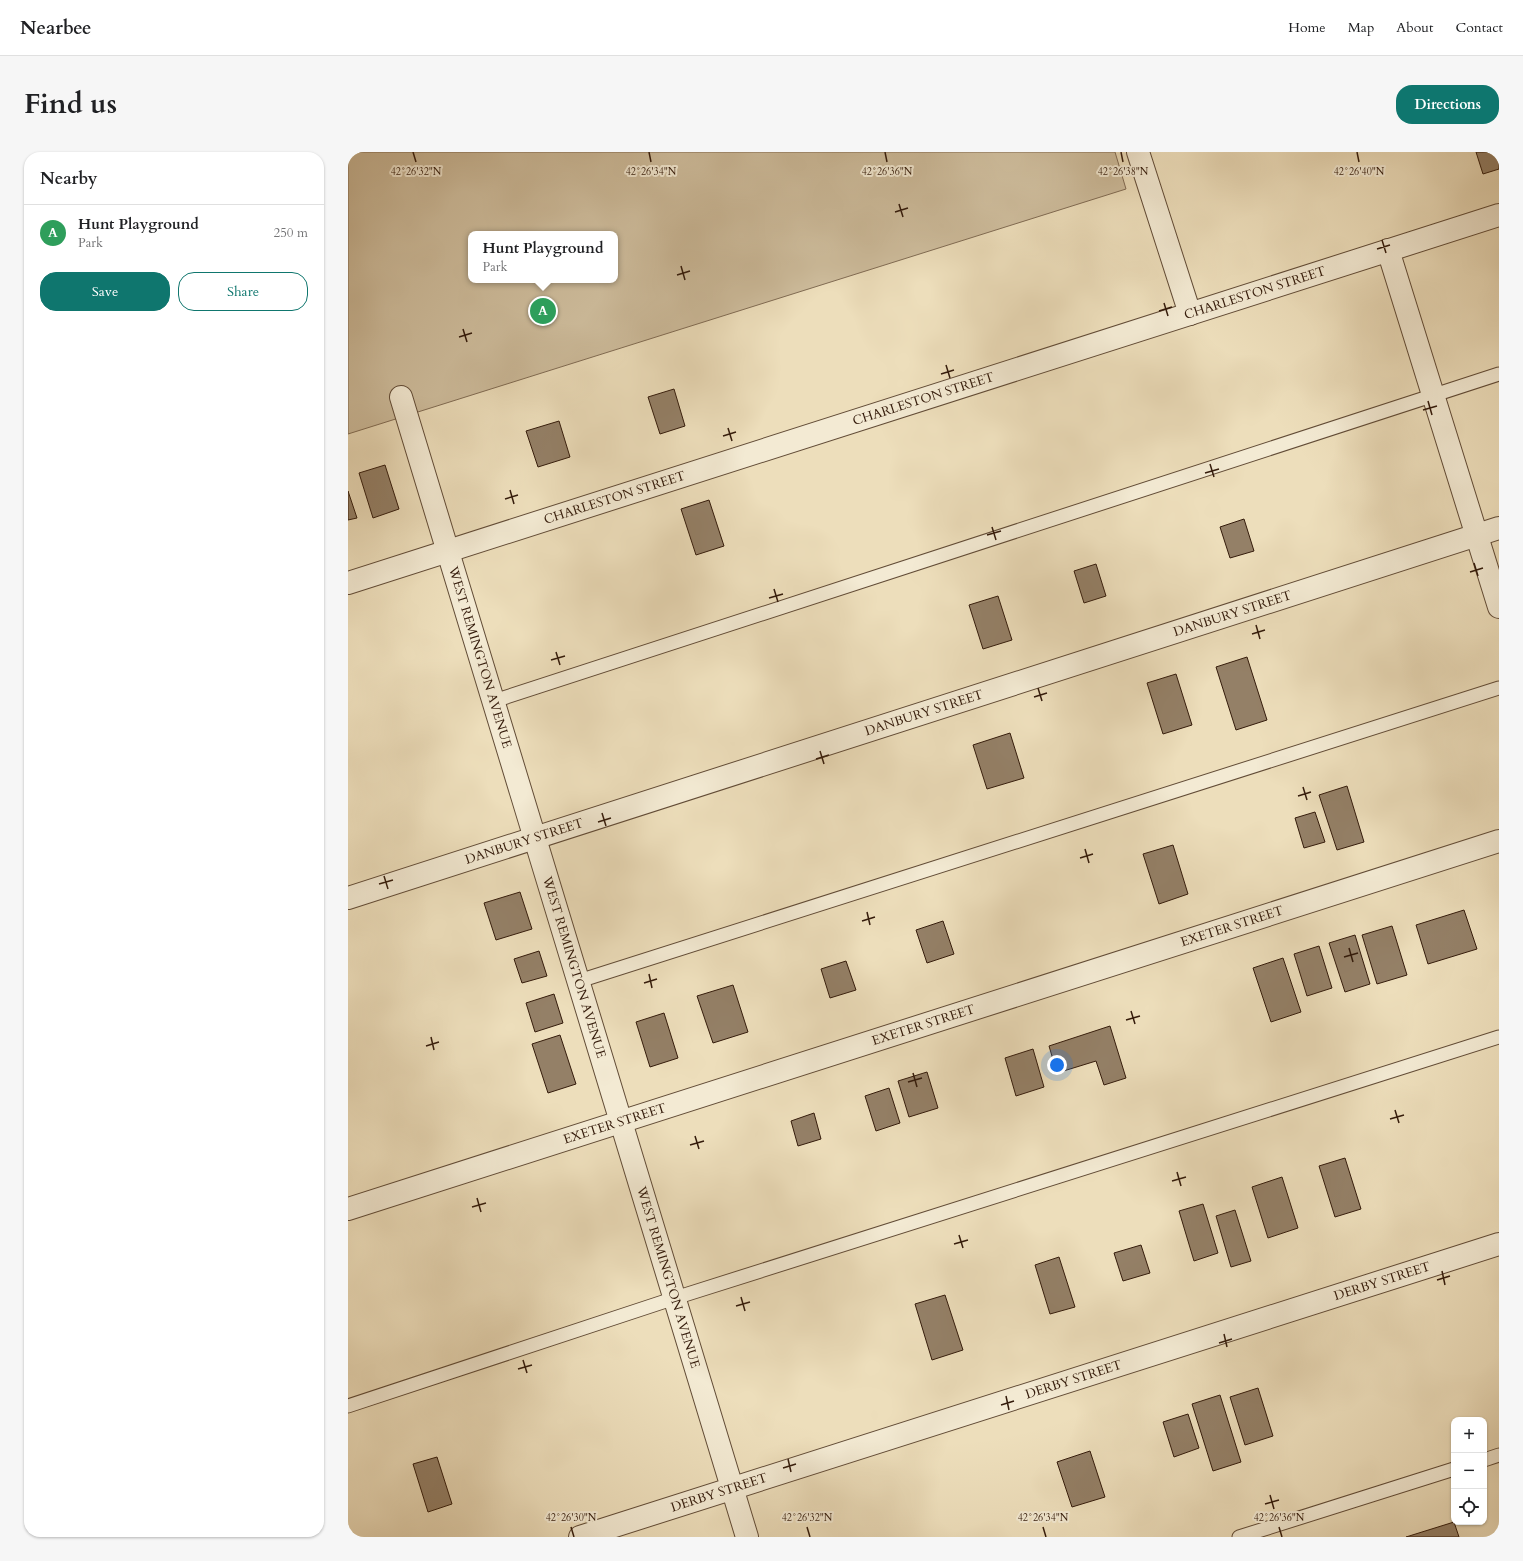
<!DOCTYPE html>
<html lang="en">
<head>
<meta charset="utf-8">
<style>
	body { margin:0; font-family:Cardo,serif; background:#f6f6f6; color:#202124 }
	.controls { position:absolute; right:12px; bottom:12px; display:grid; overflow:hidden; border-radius:8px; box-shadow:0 1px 3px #0004 }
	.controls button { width:36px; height:36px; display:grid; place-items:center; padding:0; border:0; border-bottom:1px solid #e0e0e0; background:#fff; color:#202124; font:20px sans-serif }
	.you { position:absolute; left:709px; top:913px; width:14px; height:14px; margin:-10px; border:3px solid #fff; border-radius:50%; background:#1a73e8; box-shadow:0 0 0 6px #1a73e833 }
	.badge { display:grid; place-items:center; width:26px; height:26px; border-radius:50%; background:#0f766e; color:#fff; font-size:13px; font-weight:700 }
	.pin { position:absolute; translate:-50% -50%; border:2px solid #fff; box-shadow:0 1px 4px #0006 }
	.popup { position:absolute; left:120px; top:79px; width:150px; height:52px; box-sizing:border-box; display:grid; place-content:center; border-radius:8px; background:#fff; filter:drop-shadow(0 1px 3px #0005); font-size:13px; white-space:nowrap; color:#757577 }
	.popup b { font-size:15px; color:#202124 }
	.popup::after { content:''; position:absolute; left:50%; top:100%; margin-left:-8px; border:8px solid transparent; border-top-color:#fff }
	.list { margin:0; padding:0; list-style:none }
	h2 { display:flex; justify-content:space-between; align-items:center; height:52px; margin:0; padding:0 16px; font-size:17px }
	h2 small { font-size:13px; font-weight:400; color:#757577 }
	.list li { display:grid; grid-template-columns:26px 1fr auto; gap:12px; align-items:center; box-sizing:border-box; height:56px; padding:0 16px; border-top:1px solid #e0e0e0 }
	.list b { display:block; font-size:15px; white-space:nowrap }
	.list p { margin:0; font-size:13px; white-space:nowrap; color:#757577 }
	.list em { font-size:13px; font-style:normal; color:#757577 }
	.actions { display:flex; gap:8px; padding:12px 16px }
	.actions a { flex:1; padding:9px 0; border:1px solid #0f766e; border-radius:16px; text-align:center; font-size:14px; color:#0f766e }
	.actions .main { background:#0f766e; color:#fff }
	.icon { flex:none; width:22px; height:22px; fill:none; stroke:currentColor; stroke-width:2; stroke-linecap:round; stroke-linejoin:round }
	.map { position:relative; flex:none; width:1151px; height:1385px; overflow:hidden; border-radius:16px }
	header { display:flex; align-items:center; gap:24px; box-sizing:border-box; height:56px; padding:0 20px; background:#fff; border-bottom:1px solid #e0e0e0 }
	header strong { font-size:19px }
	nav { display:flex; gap:22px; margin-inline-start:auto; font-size:14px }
	.intro { display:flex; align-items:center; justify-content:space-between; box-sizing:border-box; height:96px; padding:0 24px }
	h1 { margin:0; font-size:28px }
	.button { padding:10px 18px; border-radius:16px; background:#0f766e; color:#fff; font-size:14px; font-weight:700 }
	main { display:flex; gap:24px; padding:0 24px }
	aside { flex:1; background:#fff; border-radius:16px; box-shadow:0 1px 3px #0004 }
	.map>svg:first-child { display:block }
	.green { fill:#cebd9d; stroke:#816c54; fill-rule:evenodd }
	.building { fill:#948067; stroke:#341b0b }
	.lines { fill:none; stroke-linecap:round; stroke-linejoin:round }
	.service-casing { stroke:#624c37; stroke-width:15 }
	.minor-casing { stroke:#624c37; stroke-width:24 }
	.service { stroke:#f3ead3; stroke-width:13 }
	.minor { stroke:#f3ead3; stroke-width:22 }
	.ticks { fill:none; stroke:#341b0b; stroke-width:1.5 }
	.labels { text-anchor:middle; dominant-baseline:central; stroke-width:4; stroke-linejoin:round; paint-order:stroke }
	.street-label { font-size:13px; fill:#341b0b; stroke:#f3ead3 }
	.ticks-label { font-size:10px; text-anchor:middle; fill:#341b0b; stroke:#f3ead3; stroke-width:4; stroke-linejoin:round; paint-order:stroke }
</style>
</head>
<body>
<header>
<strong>Nearbee</strong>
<nav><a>Home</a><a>Map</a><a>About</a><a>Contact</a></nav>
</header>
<div class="intro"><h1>Find us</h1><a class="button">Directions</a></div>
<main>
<aside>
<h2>Nearby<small></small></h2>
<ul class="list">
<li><span class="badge" style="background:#2e9e5b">A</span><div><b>Hunt Playground</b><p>Park</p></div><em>250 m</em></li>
</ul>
<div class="actions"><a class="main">Save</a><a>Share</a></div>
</aside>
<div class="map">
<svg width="1151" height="1385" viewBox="0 0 1151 1385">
	<rect width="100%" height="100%" fill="#eddebb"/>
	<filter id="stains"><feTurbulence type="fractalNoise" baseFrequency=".005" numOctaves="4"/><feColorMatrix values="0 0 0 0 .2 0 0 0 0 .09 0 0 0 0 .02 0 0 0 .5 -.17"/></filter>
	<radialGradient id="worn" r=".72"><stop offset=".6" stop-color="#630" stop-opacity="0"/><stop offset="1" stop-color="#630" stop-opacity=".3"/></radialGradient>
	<path class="green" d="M0,0H767L778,37L0,282ZM123,82H267V128H123Z"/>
	<path class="building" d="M1128,0H1151V17L1135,22Z
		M326,237L337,274L312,282L300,245Z
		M211,269L222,305L190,315L178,279Z
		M37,313L51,357L25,366L11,321Z
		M0,339L9,366L0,368Z
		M361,348L376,394L348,403L333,357Z
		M896,367L906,399L882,406L872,375Z
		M748,412L758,444L736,451L726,419Z
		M650,444L664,488L635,497L621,453Z
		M899,505L919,568L888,578L868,515Z
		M828,522L844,573L815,582L799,531Z
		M662,581L676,626L639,637L625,593Z
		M999,634L1016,690L989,698L971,643Z
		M967,660L977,690L956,696L947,666Z
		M825,693L840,742L811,752L795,702Z
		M172,740L184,777L148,788L136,751Z
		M1116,758L1129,797L1080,812L1068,773Z
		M595,769L606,802L579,811L568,778Z
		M1044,774L1059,823L1029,832L1014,783Z
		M1007,783L1022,832L997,840L981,791Z
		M971,794L984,836L959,844L946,802Z
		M191,799L199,824L174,831L166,807Z
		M935,806L953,860L923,870L905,816Z
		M498,809L508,838L482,846L473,817Z
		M385,833L400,880L365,891L349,844Z
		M206,842L215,871L187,880L178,851Z
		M316,861L330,906L302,915L288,870Z
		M762,874L778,926L756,933L748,909L709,921L701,894Z
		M212,883L228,932L200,941L184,892Z
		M685,897L696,935L668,944L657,906Z
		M579,920L590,956L561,965L550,929Z
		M541,936L552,971L528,979L517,944Z
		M466,961L473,987L450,994L443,969Z
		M997,1006L1013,1057L987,1065L971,1014Z
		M934,1025L950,1076L920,1086L904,1035Z
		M855,1052L870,1101L846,1109L831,1059Z
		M887,1058L903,1109L883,1115L868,1064Z
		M793,1093L802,1121L775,1129L766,1101Z
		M711,1105L727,1155L702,1162L687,1113Z
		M597,1143L615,1198L584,1208L567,1152Z
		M910,1236L925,1284L897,1293L882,1245Z
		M872,1243L893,1310L865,1319L844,1252Z
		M840,1262L851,1296L826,1305L815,1270Z
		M742,1299L757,1345L724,1355L709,1310Z
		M89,1305L104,1352L80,1360L65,1312Z
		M1106,1370L1111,1385H1058Z"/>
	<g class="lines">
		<defs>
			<path id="service" d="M146,549L1151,222
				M231,829L1151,536
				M0,1254L327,1146L1151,885
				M1136,1308L1151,1303
				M891,1385L1106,1317"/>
			<g id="minor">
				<path d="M790,0L842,162"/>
				<path d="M1040,98L1151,455"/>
				<path id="s1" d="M53,245L399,1385"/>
				<path id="s2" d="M0,431L1151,63"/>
				<path id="s3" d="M0,746L1151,376"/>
				<path id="s4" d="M0,1057L1151,689"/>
				<path id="s5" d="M232,1385L1151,1092"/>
			</g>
		</defs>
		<use href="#service" class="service-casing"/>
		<use href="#minor" class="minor-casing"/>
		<use href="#service" class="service"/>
		<use href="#minor" class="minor"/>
	</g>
	<path class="ticks" d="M65,0L68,10M301,0L303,10M537,0L539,10M773,0L775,10M1009,0L1011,10M551,52L555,65M547,60L560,56M1034,88L1038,101M1029,97L1042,93M333,114L337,128M329,123L342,119M816,151L820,164M811,159L824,155M115,177L119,190M111,185L124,181M598,213L602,226M593,222L606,218M1080,249L1084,263M1075,258L1089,254M380,276L384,289M375,284L388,280M862,312L866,325M857,321L871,317M162,338L166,352M157,347L170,343M644,375L648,388M639,383L653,379M1126,411L1130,424M1122,420L1135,416M426,437L430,450M421,446L435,442M908,473L912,487M904,482L917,478M208,500L212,513M203,508L217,504M690,536L694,549M686,545L699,541M472,599L476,612M468,607L481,603M955,635L959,648M950,644L963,640M254,661L258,674M250,670L263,666M737,697L741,711M732,706L745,702M36,724L40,737M31,732L45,728M519,760L522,773M514,769L527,765M1001,796L1005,810M996,805L1010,801M301,822L304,836M296,831L309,827M783,859L787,872M778,868L792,864M83,885L86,898M78,894L91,890M565,921L569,935M560,930L574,926M1047,958L1051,971M1042,967L1056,963M347,984L351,997M342,993L356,989M829,1020L833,1034M824,1029L838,1025M129,1046L133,1060M124,1055L138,1051M611,1083L615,1096M606,1092L620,1088M1094,1119L1097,1133M1089,1128L1102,1124M393,1145L397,1159M388,1154L402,1150M876,1182L879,1195M871,1191L884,1187M175,1208L179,1221M170,1217L184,1213M658,1244L661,1258M653,1253L666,1249M440,1307L443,1320M435,1316L448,1312M922,1343L926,1357M917,1352L931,1348M223,1375L226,1385M459,1375L462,1385M695,1375L698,1385M931,1375L934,1385"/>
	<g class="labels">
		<g class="street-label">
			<text stroke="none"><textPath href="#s2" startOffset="952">CHARLESTON STREET</textPath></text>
			<text stroke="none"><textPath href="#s2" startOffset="604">CHARLESTON STREET</textPath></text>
			<text stroke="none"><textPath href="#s2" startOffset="280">CHARLESTON STREET</textPath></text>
			<text stroke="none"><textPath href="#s3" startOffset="929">DANBURY STREET</textPath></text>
			<text stroke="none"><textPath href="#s1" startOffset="272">WEST REMINGTON AVENUE</textPath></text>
			<text stroke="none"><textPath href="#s3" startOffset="605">DANBURY STREET</textPath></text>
			<text stroke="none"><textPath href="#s3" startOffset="185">DANBURY STREET</textPath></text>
			<text stroke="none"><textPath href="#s4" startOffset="928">EXETER STREET</textPath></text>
			<text stroke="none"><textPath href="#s1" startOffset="596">WEST REMINGTON AVENUE</textPath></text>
			<text stroke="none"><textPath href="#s4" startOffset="604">EXETER STREET</textPath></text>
			<text stroke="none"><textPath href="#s4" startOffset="280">EXETER STREET</textPath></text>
			<text stroke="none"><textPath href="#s1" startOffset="920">WEST REMINGTON AVENUE</textPath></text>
			<text stroke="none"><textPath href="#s5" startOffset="842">DERBY STREET</textPath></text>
			<text stroke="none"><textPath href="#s5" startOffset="518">DERBY STREET</textPath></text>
			<text stroke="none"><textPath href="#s5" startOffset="146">DERBY STREET</textPath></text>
		</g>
	</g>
	<g class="ticks-label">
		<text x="68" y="23">42°26'32"N</text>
		<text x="303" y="23">42°26'34"N</text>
		<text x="539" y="23">42°26'36"N</text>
		<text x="775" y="23">42°26'38"N</text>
		<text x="1011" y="23">42°26'40"N</text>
		<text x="223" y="1369">42°26'30"N</text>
		<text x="459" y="1369">42°26'32"N</text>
		<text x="695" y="1369">42°26'34"N</text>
		<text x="931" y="1369">42°26'36"N</text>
	</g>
	<rect width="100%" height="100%" filter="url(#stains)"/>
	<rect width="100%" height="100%" fill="url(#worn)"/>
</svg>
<div class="controls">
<button>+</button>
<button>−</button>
<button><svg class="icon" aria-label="locate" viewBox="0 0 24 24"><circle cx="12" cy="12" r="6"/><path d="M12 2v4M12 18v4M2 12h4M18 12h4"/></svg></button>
</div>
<div class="you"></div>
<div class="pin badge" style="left:195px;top:159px;background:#2e9e5b">A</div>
<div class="popup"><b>Hunt Playground</b>Park</div>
</div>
</main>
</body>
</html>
